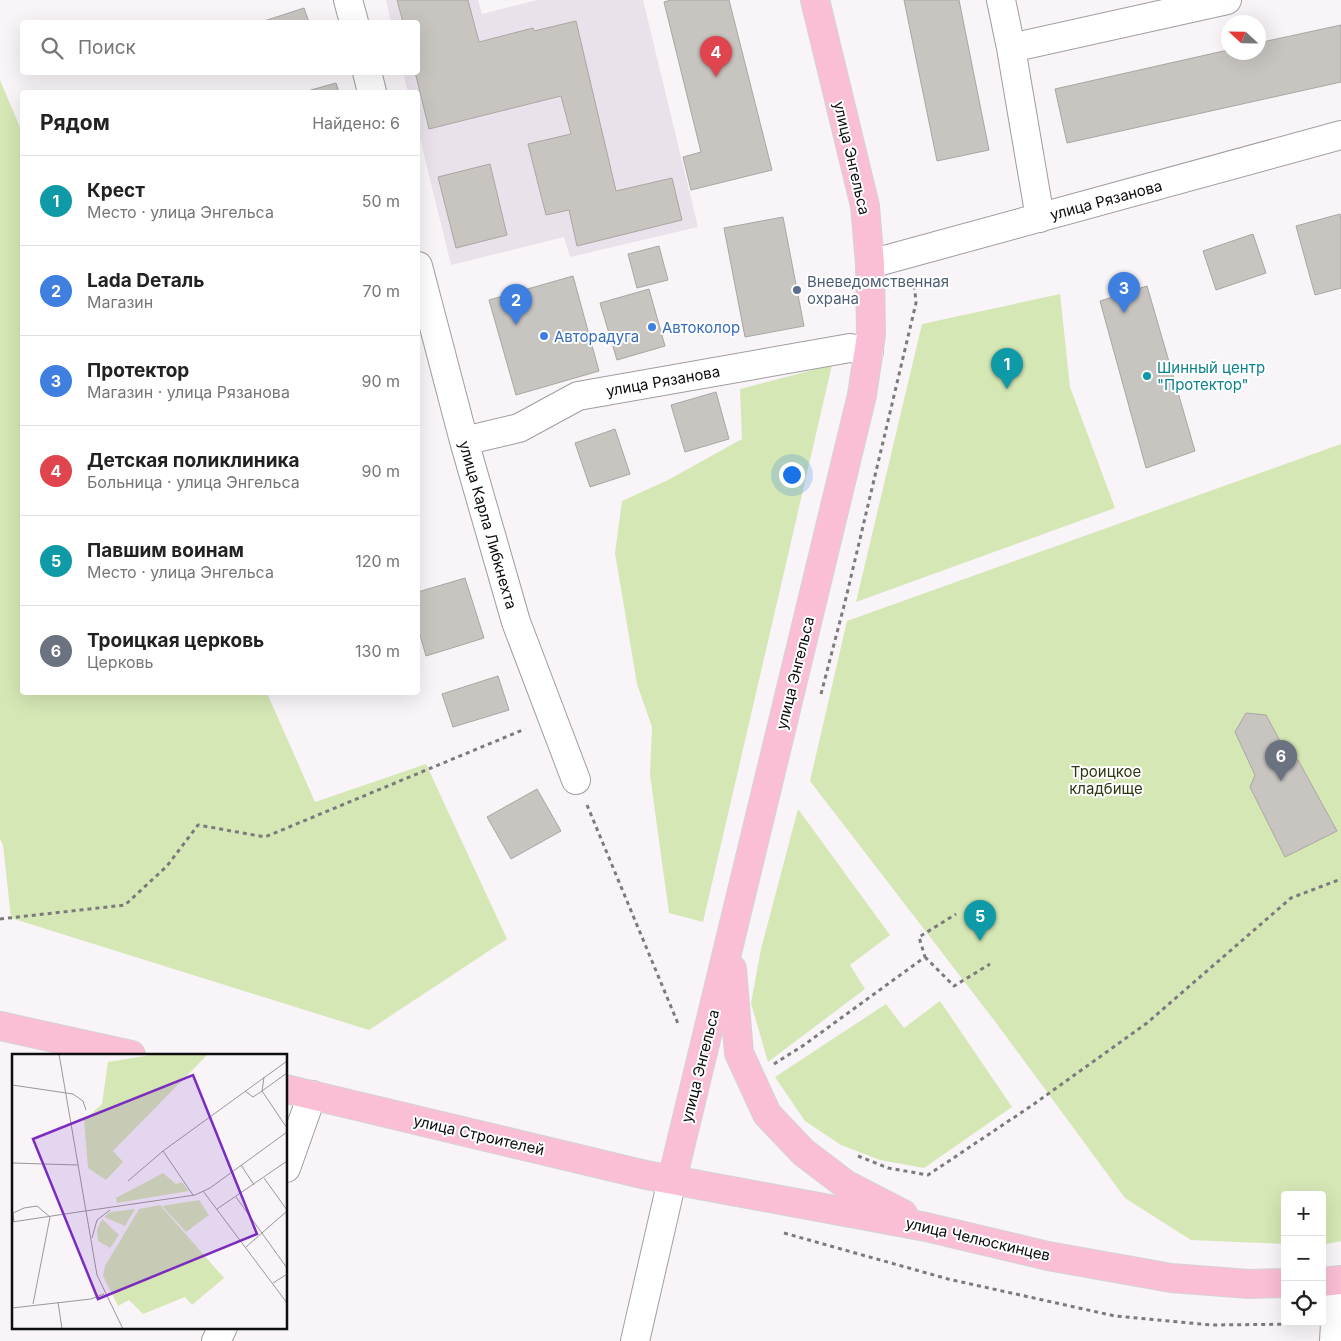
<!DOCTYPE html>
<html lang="ru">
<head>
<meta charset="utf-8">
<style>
	body { margin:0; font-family:Inter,sans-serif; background:#f2f2f2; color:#222 }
	.controls { position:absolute; right:15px; bottom:15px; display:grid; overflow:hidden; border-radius:5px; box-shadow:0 5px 20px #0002 }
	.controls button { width:45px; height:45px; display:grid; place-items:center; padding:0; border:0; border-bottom:1px solid #e0e0e0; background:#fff; color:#222; font:25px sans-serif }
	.compass { position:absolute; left:1221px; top:15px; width:45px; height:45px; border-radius:50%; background:#fff; box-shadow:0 5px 20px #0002; rotate:292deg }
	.you { position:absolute; left:791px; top:474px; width:18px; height:18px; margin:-12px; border:4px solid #fff; border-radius:50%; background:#1a73e8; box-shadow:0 0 0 8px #1a73e833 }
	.badge { display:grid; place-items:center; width:32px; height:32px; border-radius:50%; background:#0f766e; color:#fff; font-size:16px; font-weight:700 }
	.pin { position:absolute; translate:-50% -41px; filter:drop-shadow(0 1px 2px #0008) }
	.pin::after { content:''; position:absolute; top:26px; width:18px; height:15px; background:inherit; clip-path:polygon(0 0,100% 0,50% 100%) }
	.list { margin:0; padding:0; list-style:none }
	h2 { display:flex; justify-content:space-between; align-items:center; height:65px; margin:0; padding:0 20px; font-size:21px }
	h2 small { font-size:16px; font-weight:400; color:#767676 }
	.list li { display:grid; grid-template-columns:32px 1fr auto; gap:15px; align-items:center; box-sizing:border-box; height:90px; padding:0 20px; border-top:1px solid #e0e0e0 }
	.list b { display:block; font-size:19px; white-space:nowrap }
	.list p { margin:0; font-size:16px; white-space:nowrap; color:#767676 }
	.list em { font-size:16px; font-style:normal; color:#767676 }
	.icon { flex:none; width:28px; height:28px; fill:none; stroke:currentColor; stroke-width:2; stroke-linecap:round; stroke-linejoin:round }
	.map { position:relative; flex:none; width:1341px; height:1341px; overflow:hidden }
	.search { position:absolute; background:#fff; box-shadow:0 5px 20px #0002; left:20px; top:20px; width:400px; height:55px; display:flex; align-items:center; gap:12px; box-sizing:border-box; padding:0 18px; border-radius:5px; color:#767676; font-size:19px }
	.panel { position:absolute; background:#fff; box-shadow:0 5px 20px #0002; left:20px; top:90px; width:400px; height:605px; border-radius:5px }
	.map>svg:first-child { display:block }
	.built { fill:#eae2eb }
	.green { fill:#d5e7b5 }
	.building { fill:#c8c5c1; stroke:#a9a6a2 }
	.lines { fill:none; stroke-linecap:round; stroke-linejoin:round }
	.minor-casing { stroke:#a09da0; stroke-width:30 }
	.major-casing { stroke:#d4d3d4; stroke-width:30 }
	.path { stroke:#7d7a7d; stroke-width:3; stroke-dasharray:4 4; stroke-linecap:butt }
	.minor { stroke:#fff; stroke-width:28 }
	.major { stroke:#fabed7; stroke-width:28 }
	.service-dot { fill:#5c6f8a; stroke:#fff; stroke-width:2 }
	.shop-dot { fill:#3f7fe0; stroke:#fff; stroke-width:2 }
	.culture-dot { fill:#0f9aa8; stroke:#fff; stroke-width:2 }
	.labels { text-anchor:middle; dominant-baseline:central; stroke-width:4; stroke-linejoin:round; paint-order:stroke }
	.street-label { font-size:15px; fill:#0e0d0e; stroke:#fff }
	.service-label { font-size:15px; fill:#4e5e75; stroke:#fff; text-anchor:start }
	.shop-label { font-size:15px; fill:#366cbe; stroke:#fff; text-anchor:start }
	.culture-label { font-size:15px; fill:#0d838f; stroke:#fff; text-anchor:start }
	.park-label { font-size:15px; fill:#2d3811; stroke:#fff }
	.inset-road { fill:none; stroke:#9a989a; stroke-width:1 }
	.view { fill:#7b2cbf; fill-opacity:0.15; stroke:#7b2cbf; stroke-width:2.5 }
	.inset-edge { fill:none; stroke:#0e0d0e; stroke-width:2.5 }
</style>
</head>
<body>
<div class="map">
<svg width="1341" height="1341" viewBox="0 0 1341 1341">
	<rect width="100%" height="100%" fill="#f8f4f8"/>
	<path class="built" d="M386,0H478L482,14L537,0H643L698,227L570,257L564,237L451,265L418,130V92H408L403,73L418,72V22H391Z"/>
	<path class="green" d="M0,80L22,132V692L267,693L315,802L426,764L507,939L369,1030L11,918L3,845L0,839Z
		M1060,294L1070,387L1115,508L856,602L922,324Z
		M832,365L703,922L669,913L650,775L652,727L637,684L615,553L622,501L668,480L742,439L740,389Z
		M1341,444V1241L1322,1245V1195H1285V1244L1191,1240L1125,1198L997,1024L810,781L847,621Z
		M798,809L890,935L850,965L865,989L768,1062L751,1003L761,949Z
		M940,1001L1012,1107L924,1168L880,1160L841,1145L805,1121L775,1077L886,1004L904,1028Z"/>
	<path class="building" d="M397,0H468L479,42L533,28L534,31L576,21L616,191L672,178L682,220L577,246L569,210L546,215L528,144L571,134L561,96L429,129L415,72H418V22H403Z
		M671,0H729L772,170L691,190L683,157L701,152L664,2Z
		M904,0H959L989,150L937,161Z
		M304,8L309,22H264V21Z
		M1341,25V82L1067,143L1055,89L1228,50V52H1258V43Z
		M336,83L339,92H304Z
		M490,164L507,235L456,248L438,177Z
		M1340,214L1341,219V288L1315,295L1296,226Z
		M783,217L804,326L745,337L724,228Z
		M1253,234L1266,273L1216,290L1203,251Z
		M659,246L668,280L637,288L628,254Z
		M573,276L599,371L516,395L489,300Z
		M1147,286L1195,451L1146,468L1100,301Z
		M649,289L665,346L617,360L600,303Z
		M716,392L729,439L685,452L671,405Z
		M615,429L630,474L590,487L575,443Z
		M465,578L484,638L426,656L418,628V592Z
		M498,676L509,710L453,727L442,694Z
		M1246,713L1266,715L1288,756L1298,760L1337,831L1285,857L1250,787L1255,775L1235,732Z
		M537,789L561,831L511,859L487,817Z"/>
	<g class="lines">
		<defs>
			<path id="minor" d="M348,0L354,22
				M1001,0L1011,48L1040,218
				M1011,48L1227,0
				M367,72L372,92
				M870,264L1341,135
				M418,266L464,441L516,622L576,780
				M464,441L519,428L578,396L850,348L869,351
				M286,1168L312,1095
				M1329,1282L1335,1323L1334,1341
				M216,1341L223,1327
				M635,1341L672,1180"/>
			<path id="major" d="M732,969L739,1053L767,1114L803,1152L845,1184L903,1214
				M0,1026L131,1055
				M286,1089L646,1175L926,1227L1048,1256L1171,1278L1249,1284L1285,1283
				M672,1180L862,395L871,335L870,264L865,206L815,0
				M1322,1282L1341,1280"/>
		</defs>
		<use href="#minor" class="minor-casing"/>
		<use href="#major" class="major-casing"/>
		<path class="path" d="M821,694L845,602L916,303L914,281
			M587,805L679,1026
			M0,919L125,905L167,866L198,825L265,837L525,729
			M925,957L954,986L990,964
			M774,1064L804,1045L925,957L919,937L956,914
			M858,1156L888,1168L928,1175L1034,1104L1147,1023L1291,898L1341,879
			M784,1233L948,1279L1115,1316L1211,1325L1308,1324"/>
		<use href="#minor" class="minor"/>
		<use href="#major" class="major"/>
	</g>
	<circle class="service-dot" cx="797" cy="290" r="5"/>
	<g class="shop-dot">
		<circle cx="652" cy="327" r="5"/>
		<circle cx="544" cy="336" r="5"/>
	</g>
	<circle class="culture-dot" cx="1147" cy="376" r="5"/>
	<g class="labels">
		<g class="street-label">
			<text transform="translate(852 158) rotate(77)">улица Энгельса</text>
			<text transform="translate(1106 200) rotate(-15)">улица Рязанова</text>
			<text transform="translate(663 381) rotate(-10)">улица Рязанова</text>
			<text transform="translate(488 525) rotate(74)">улица Карла Либкнехта</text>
			<text transform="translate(795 673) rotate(-76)">улица Энгельса</text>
			<text transform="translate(700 1066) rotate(-76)">улица Энгельса</text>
			<text transform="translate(479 1135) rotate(13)">улица Строителей</text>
			<text transform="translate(978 1239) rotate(13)">улица Челюскинцев</text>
		</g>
		<g class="service-label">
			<text x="807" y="281">Вневедомственная<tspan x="807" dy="17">охрана</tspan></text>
		</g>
		<g class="shop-label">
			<text x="662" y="327">Автоколор</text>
			<text x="554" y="336">Авторадуга</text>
		</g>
		<g class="culture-label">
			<text x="1157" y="367">Шинный центр<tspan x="1157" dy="17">"Протектор"</tspan></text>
		</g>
		<g class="park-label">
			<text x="1106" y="771">Троицкое<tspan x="1106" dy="17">кладбище</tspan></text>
		</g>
	</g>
	<g transform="translate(12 1054)">
		<rect width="275" height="275" fill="#f8f4f8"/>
		<path d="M145,0H196L101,97L111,108L94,126L76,114L72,66L90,50L96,8ZM151,119L164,130L170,128L177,137L105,149L104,144ZM187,146L197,161L174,178L150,152ZM148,151L212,224L180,251L173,243L131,260L117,246L106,252L91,222L93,212L127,155ZM123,155L113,172L92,163L98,158ZM90,165L107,181L98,194L86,187L85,176Z" fill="#d5e7b5"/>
		<path class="inset-road" d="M47,0L85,221L111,275M275,19L250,37L275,74M0,31L61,40L71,47L74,56M233,37L241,43L250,37L252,23M151,97L181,141M0,109L66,111M229,111L242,131M252,124L275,156M116,127L151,97L275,7M191,137L275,249M224,143L275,214M205,155L275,107M73,157L183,141L198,134L275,78M0,168L73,157M2,168L1,159L12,154L25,152L38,163L21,250M80,184L85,166L98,156M234,193L275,157M261,229L275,220M46,248L50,275M0,254L79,245L92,240"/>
		<path class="view" d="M181,21L245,180L86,245L21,85Z"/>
		<rect width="275" height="275" class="inset-edge"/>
	</g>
</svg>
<div class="controls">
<button>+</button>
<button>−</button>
<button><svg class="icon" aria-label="locate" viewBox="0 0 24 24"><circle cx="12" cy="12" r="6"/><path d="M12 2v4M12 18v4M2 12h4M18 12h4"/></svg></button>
</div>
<svg class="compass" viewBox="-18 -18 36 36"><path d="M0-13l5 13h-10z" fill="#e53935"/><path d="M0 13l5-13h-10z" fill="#767676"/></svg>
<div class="you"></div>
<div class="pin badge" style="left:1007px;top:389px;background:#0f9aa8">1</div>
<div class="pin badge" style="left:516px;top:325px;background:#3f7fe0">2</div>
<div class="pin badge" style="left:1124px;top:313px;background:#3f7fe0">3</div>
<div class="pin badge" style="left:716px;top:77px;background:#e0444e">4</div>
<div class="pin badge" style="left:980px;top:941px;background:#0f9aa8">5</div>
<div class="pin badge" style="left:1281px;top:781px;background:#6b7280">6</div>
<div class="search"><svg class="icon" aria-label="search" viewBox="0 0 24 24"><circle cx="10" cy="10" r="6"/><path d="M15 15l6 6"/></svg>Поиск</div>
<section class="panel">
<h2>Рядом<small>Найдено: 6</small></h2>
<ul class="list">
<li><span class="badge" style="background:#0f9aa8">1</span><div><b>Крест</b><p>Место · улица Энгельса</p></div><em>50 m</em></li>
<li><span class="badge" style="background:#3f7fe0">2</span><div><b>Lada Dеталь</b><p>Магазин</p></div><em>70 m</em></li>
<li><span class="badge" style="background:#3f7fe0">3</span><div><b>Протектор</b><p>Магазин · улица Рязанова</p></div><em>90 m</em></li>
<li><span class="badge" style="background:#e0444e">4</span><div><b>Детская поликлиника</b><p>Больница · улица Энгельса</p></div><em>90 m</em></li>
<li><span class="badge" style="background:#0f9aa8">5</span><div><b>Павшим воинам</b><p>Место · улица Энгельса</p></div><em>120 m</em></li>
<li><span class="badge" style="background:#6b7280">6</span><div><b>Троицкая церковь</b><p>Церковь</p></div><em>130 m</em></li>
</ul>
</section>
</div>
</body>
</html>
